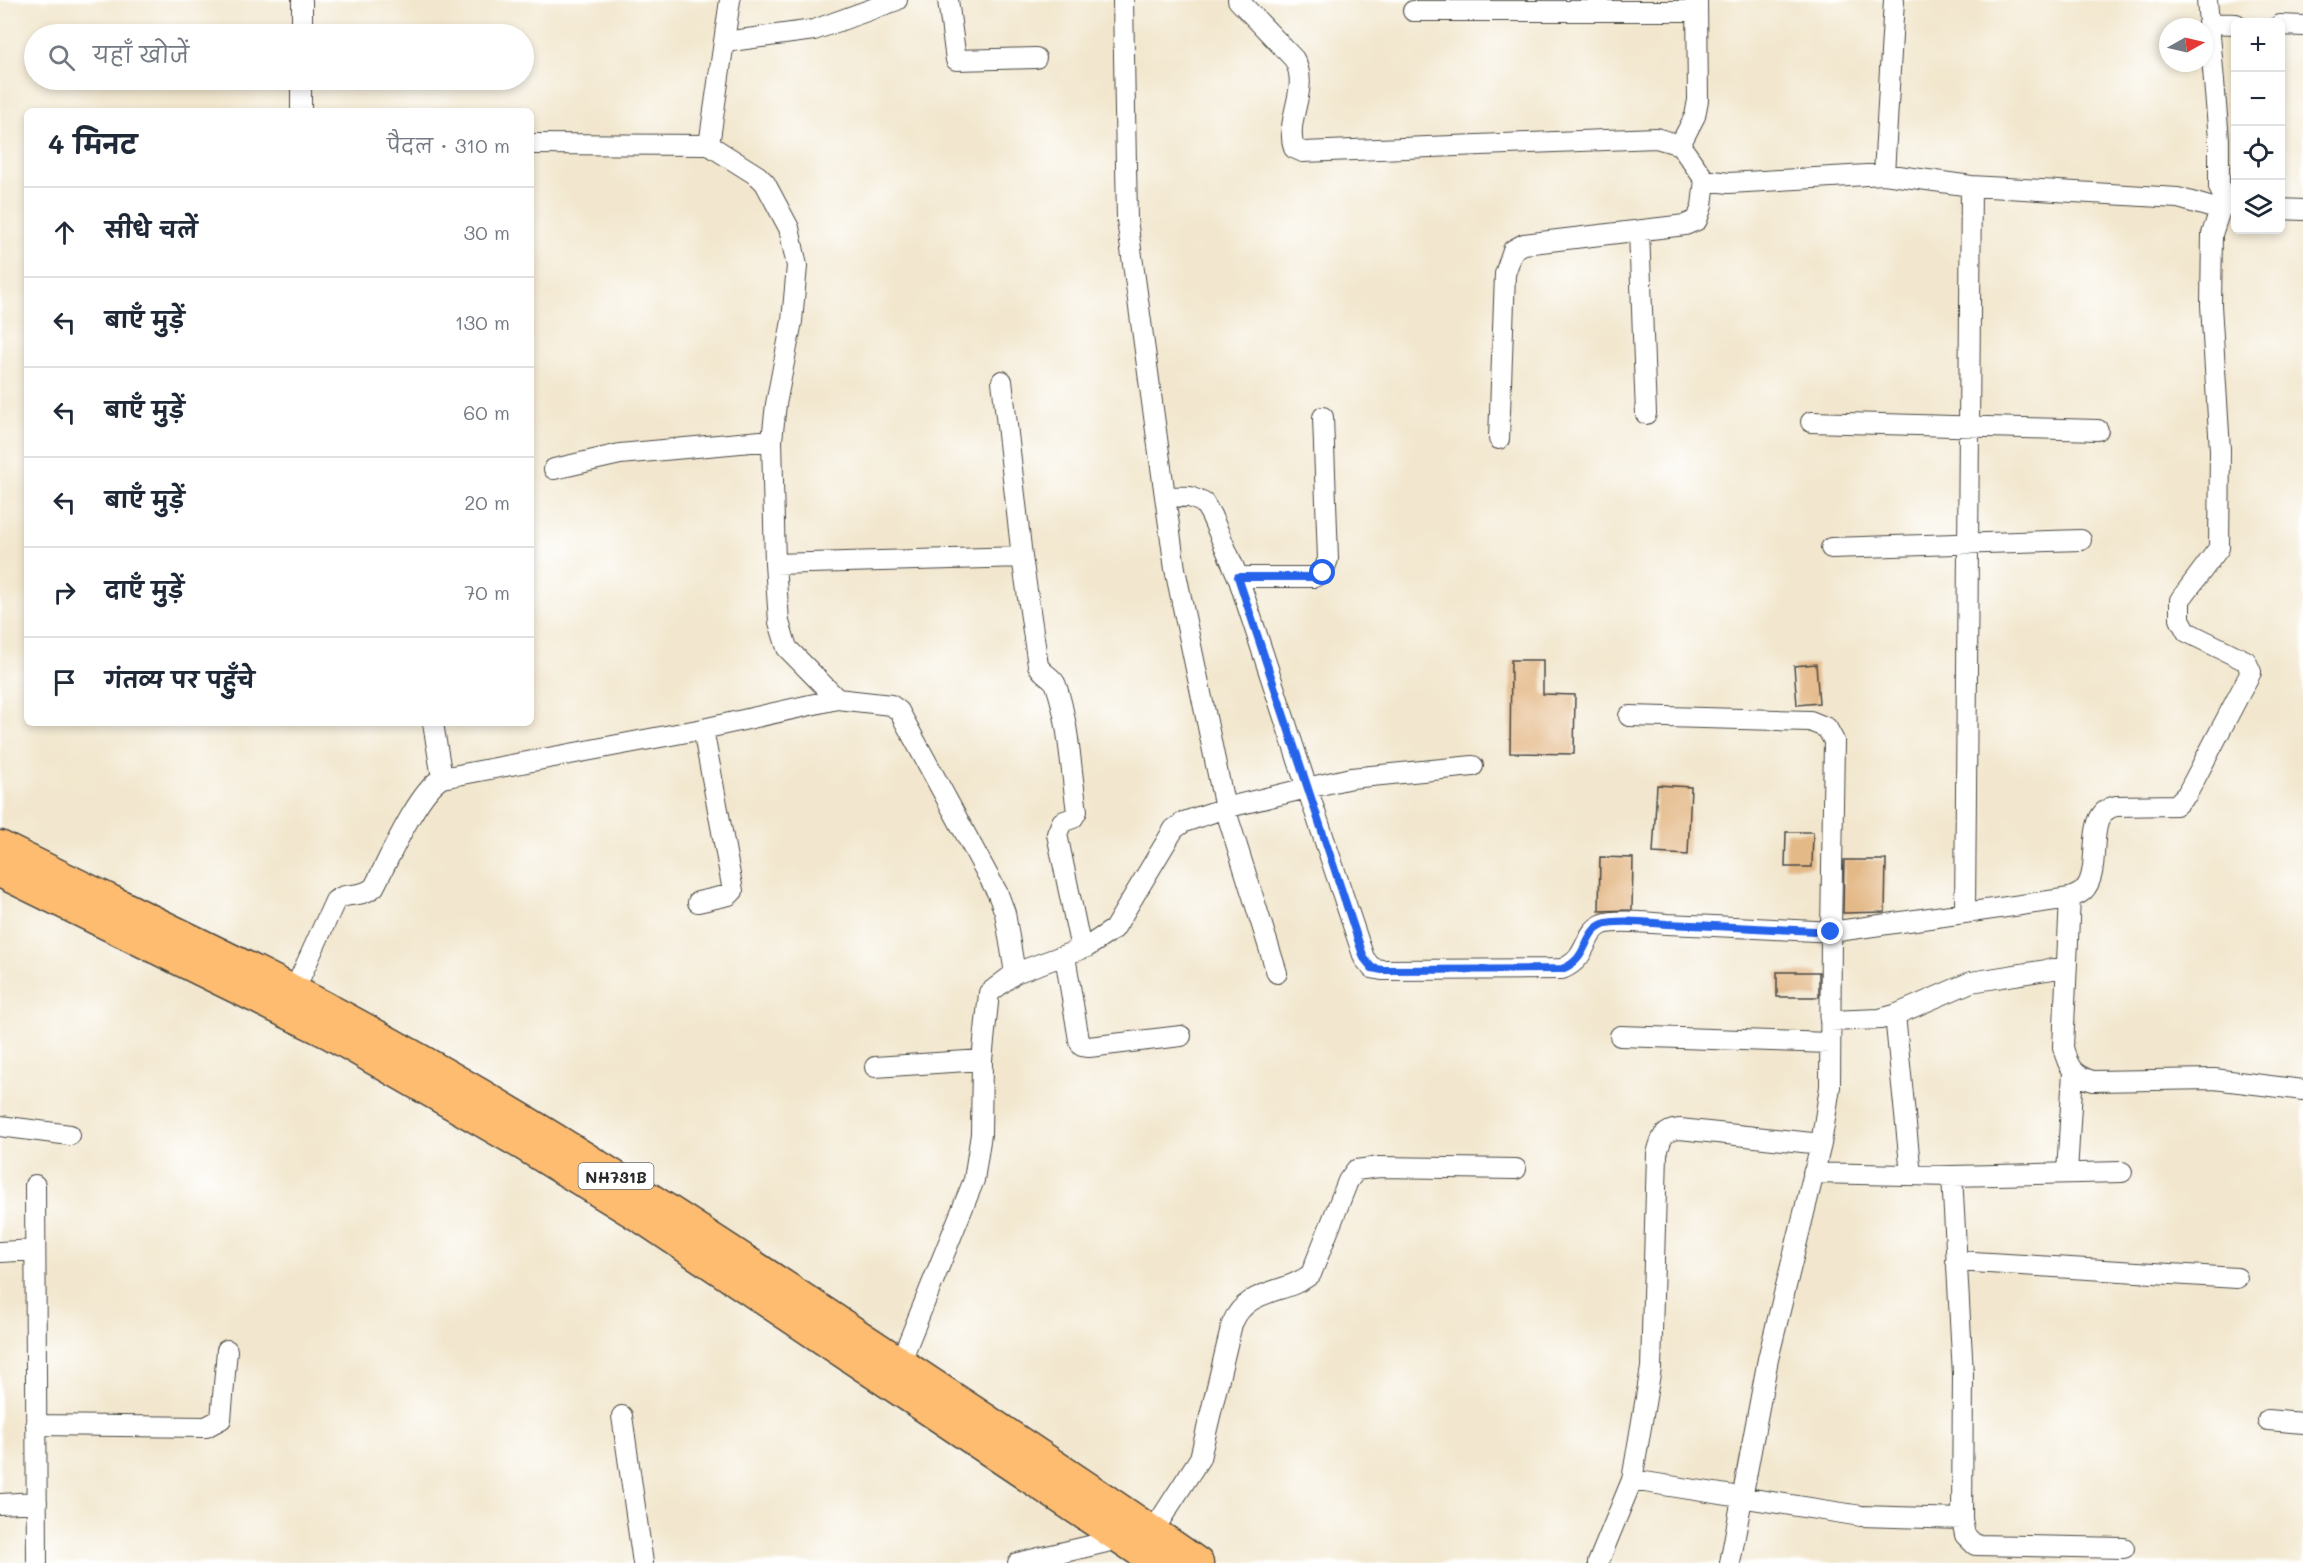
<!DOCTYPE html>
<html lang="hi">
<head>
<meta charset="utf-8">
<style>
	body { margin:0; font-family:Mali,"Playpen Sans Deva",sans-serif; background:#f2f2f3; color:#1f2937 }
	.controls { position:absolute; right:18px; top:18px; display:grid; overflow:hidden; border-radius:9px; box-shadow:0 3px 9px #0003 }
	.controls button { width:54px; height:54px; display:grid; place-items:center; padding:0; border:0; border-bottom:2px solid #e0e1e3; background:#fff; color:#1f2937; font:30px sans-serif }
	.compass { position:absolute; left:2159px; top:18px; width:54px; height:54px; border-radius:50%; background:#fff; box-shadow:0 3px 9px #0003; rotate:82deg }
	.stop { position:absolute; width:18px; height:18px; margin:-14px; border:4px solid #2563eb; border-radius:50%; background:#fff }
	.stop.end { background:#2563eb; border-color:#fff; box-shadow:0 2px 6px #0008 }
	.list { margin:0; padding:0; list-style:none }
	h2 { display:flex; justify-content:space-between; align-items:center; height:78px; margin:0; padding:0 24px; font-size:26px }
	h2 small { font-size:20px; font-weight:400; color:#747a83 }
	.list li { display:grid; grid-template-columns:39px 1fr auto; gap:18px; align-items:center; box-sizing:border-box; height:90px; padding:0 24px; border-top:2px solid #e0e1e3 }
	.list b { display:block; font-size:22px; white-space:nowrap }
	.list em { font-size:20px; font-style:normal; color:#747a83 }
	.icon { flex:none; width:33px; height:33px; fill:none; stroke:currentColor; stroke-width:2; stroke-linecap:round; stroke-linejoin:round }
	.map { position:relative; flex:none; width:2303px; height:1563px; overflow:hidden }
	.search { position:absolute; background:#fff; box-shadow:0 3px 9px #0003; left:24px; top:24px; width:510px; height:66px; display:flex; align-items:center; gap:15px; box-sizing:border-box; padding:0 21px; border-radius:33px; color:#747a83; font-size:22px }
	.panel { position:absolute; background:#fff; box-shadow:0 3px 9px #0003; left:24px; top:108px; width:510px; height:618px; border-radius:9px }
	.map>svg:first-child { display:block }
	.building { fill:#e4b988 }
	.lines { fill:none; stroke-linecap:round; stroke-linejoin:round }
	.minor-casing { stroke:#494743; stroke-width:22 }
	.highway-casing { stroke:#494743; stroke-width:33 }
	.minor { stroke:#fff; stroke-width:20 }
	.highway { stroke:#fdbc6f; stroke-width:30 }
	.route { stroke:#2563eb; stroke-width:8 }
	.labels { text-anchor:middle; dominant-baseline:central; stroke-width:6; stroke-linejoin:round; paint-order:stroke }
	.shield { fill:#fff; stroke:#6b6b6b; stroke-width:1.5 }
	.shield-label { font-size:16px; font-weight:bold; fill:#2b2b2b }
</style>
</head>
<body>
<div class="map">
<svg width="2303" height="1563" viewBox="0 0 2303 1563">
	<rect width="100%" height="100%" fill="#fff"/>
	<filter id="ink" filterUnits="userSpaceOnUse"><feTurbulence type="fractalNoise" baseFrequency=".0167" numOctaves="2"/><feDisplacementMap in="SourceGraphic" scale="12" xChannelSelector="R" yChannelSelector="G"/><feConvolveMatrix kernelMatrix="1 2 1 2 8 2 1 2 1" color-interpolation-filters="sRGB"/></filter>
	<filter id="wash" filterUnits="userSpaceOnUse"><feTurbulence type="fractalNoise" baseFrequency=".008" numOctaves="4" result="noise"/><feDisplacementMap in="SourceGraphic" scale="24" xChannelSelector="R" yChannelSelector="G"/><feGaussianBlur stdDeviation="1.35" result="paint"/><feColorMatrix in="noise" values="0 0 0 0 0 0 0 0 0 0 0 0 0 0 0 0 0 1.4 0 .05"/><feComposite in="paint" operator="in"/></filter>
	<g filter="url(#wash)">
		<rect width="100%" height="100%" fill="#f2e7ce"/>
		<g id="blocks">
			<path class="building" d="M1511,660H1543V694L1575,695L1574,754L1510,753Z
				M1816,664L1819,703L1797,705L1794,666Z
				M1657,785L1691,787L1688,855L1653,853Z
				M1786,832H1813L1812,867H1785Z
				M1600,857L1633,858L1632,910L1599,911Z
				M1844,860H1886L1885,912L1843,913Z
				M1777,972H1819V997H1777Z"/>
		</g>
	</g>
	<g filter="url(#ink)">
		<use href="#blocks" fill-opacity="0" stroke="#494743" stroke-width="1.5"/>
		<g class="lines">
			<defs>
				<path id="minor" d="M948,0L956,60L1036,58
					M1238,0L1294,59C1311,89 1284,118 1294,148L1303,152L1656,138L1680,145L1705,180L1729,183L1884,174L1971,186L2178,198L2220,210
					M2207,0L2219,139V187L2224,198L2236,207
					M1413,11H1697
					M2208,23L2236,24
					M2280,25L2303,26
					M302,34V0
					M724,42L814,30L897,0
					M301,111V80
					M531,144L709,145L758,176L765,183L789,228L797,266L792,321L776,404L772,440L775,564L779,622L787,648L837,699
					M709,145L730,0
					M1680,145L1695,116L1698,100L1697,0
					M1884,174L1894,0
					M2280,209L2303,210
					M1639,231L1646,414
					M1811,422L2098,430
					M1499,439L1505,274L1513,250L1524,244L1685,225L1697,220L1702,206L1705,180
					M554,469L620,454L772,440
					M1165,496L1190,497L1204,503L1211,515L1238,577L1307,788L1351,778L1473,766
					M1831,548L2081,540
					M1022,557L1038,665C1042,674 1053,677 1056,685C1069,722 1071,772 1077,811L1073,818L1062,822L1057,834L1081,949
					M775,564L1022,557L1002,381
					M1238,577H1314L1323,573L1328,559L1323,417
					M433,723L442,778
					M2070,898L2063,1047C2068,1068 2073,1075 2093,1081L2214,1079L2303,1090
					M698,902L729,895L733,891L703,729
					M1965,912L1971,186
					M1065,956L1079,1040L1082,1046L1089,1047L1181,1036
					M1277,973L1225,808L1307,788L1364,958L1372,968L1382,970L1562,969C1590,958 1582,933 1603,924C1616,919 1651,923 1667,924C1721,926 1776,929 1831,932L1834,741L1827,728L1810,721L1629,716
					M294,991L335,901C346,891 360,899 374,887C388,861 418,791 442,778L703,729L837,699L891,705L899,711L998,894L1005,913L1015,973
					M1895,1015L1911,1175
					M1830,1021L1880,1019L1895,1015L1971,982L2066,967
					M1620,1036L1830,1043
					M875,1067L982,1060
					M0,1126L70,1135
					M2067,1173L2073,1072
					M1952,1176L2122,1172
					M35,1185L37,1563
					M0,1252L35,1250
					M1956,1261L2237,1278
					M900,1363L974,1180L981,1134L982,1060L989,993L1015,973L1087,947L1114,929L1174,829L1184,822L1225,808L1175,569L1127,220L1123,0
					M622,1416L643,1563
					M2268,1420L2303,1423
					M36,1425L206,1427L221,1419L227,1350
					M1632,1480L1861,1516L1962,1519L1963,1374L1952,1176L1813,1173
					M0,1504L37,1502
					M1962,1519L1965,1535L1975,1545L2124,1548
					M1018,1563L1153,1531L1200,1458L1232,1324C1247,1287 1285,1295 1311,1274L1348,1181L1356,1170L1379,1167L1516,1169
					M1598,1563L1632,1480L1651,1368L1657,1154C1661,1138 1663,1130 1680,1129L1821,1144
					M1730,1563L1768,1359L1821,1144L1830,1087L1831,932L2070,898C2074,896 2080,894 2083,891C2105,870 2081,813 2116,806L2176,805L2187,794L2251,672L2246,661L2187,632L2180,619V600L2219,548L2220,450L2211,305L2212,234L2224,198"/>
				<path id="highway" d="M0,846C130,911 263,971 389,1042C566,1139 733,1252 901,1363C1000,1429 1100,1494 1198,1563
					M0,872L330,1034L523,1145L648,1222L1157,1563"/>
			</defs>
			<use href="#minor" class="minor-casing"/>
			<use href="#highway" class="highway-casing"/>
			<use href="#minor" class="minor"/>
			<use href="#highway" class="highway"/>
		</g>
	</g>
	<g class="lines" filter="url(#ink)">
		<path class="route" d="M1323,573L1314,577H1238L1364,958L1372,968L1382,970L1562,969C1590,958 1582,933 1603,924C1616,919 1651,923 1667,924C1722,926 1776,929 1831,932"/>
	</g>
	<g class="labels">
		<rect class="shield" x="578.5" y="1163" width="75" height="26" rx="4.5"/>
		<g class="shield-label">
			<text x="616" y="1176">NH731B</text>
		</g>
	</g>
</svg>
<div class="controls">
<button>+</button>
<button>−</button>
<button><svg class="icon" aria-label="locate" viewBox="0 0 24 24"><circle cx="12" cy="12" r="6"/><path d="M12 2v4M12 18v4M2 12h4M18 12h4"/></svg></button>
<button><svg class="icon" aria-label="layers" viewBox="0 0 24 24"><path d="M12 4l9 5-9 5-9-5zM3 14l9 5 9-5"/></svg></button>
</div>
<svg class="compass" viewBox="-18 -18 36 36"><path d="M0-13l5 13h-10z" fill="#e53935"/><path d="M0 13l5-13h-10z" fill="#747a83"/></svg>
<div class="stop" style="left:1323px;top:573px"></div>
<div class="stop end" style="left:1831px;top:932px"></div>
<div class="search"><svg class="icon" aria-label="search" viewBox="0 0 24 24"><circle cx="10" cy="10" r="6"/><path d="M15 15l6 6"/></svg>यहाँ खोजें</div>
<section class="panel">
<h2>4 मिनट<small>पैदल · 310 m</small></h2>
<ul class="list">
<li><svg class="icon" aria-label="ahead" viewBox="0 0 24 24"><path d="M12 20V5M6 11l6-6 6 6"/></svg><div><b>सीधे चलें</b></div><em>30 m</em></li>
<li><svg class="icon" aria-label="left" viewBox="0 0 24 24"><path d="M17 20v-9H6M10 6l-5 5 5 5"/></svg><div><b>बाएँ मुड़ें</b></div><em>130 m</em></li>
<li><svg class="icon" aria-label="left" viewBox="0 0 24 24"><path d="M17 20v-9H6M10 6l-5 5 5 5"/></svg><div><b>बाएँ मुड़ें</b></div><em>60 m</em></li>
<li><svg class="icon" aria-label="left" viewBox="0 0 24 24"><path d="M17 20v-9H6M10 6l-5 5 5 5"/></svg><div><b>बाएँ मुड़ें</b></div><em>20 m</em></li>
<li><svg class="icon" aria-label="right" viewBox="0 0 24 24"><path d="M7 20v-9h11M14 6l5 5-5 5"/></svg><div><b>दाएँ मुड़ें</b></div><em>70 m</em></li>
<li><svg class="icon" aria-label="arrive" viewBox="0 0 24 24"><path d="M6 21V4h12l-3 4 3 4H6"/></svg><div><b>गंतव्य पर पहुँचे</b></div></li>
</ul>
</section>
</div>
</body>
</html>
